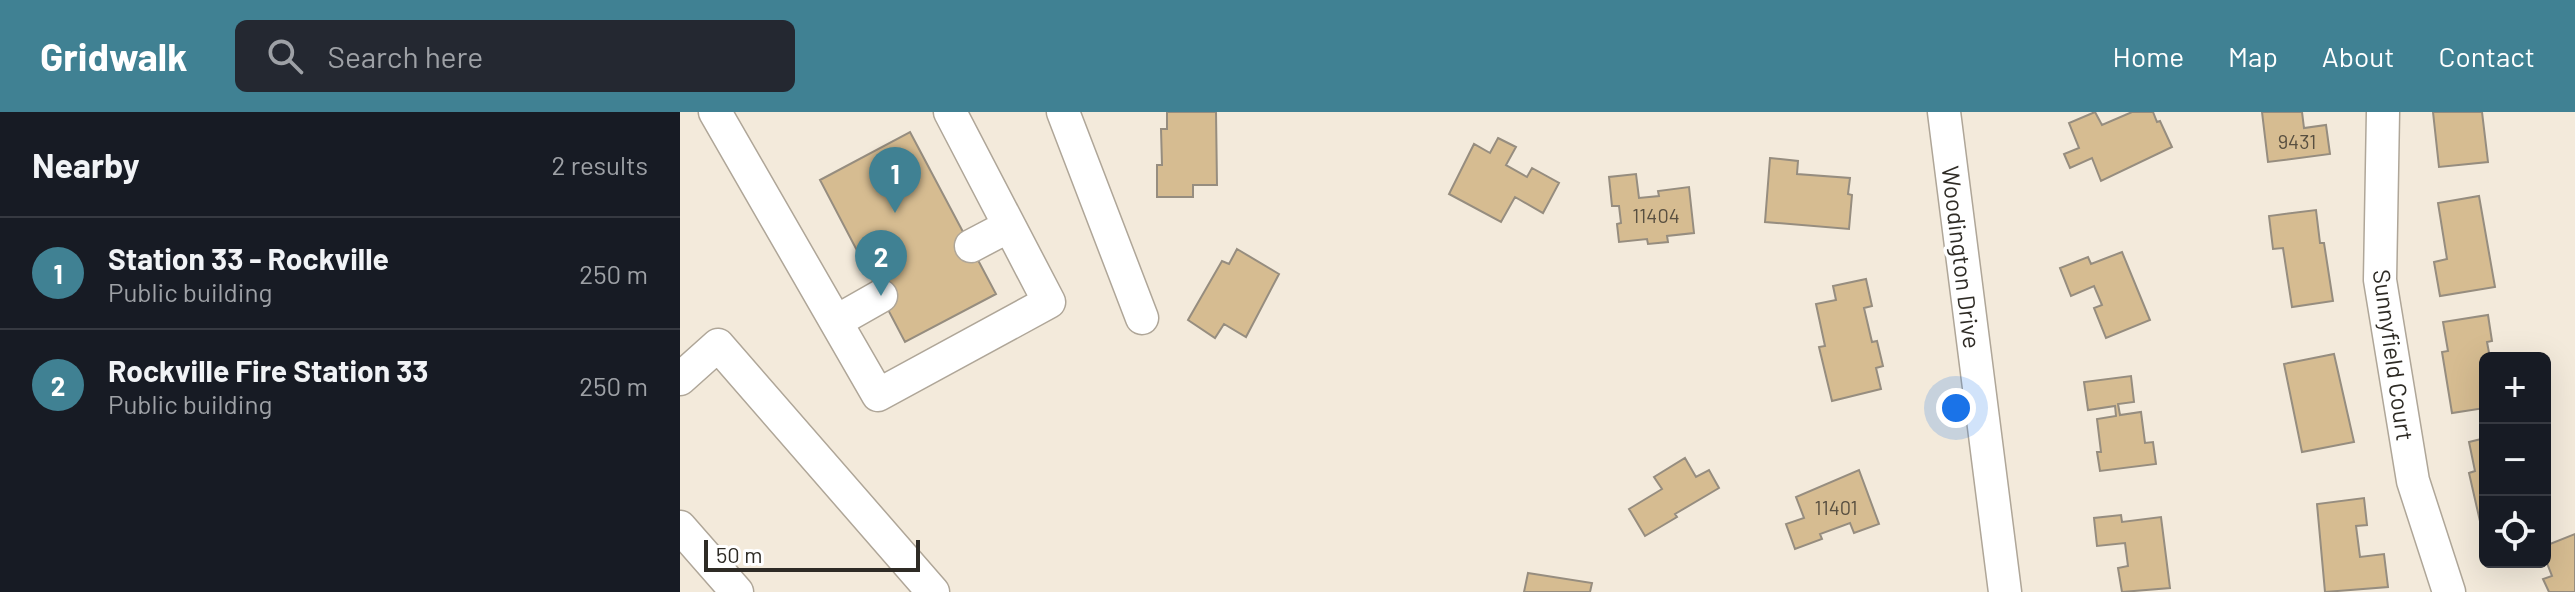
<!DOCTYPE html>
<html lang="en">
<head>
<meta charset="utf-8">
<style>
	body { margin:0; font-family:Barlow,sans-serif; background:#242831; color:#f1f3f6 }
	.controls { position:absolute; right:24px; bottom:24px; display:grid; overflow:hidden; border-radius:12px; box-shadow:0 8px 32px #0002 }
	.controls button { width:72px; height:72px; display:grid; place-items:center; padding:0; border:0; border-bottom:2px solid #363941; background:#171b24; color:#f1f3f6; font:40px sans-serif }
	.scale { position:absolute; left:24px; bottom:20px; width:216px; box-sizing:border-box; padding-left:8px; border:4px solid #2e2b25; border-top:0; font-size:22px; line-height:28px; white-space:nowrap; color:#2e2b25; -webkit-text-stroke:6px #fff; paint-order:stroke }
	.you { position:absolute; left:1276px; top:296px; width:28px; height:28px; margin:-20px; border:6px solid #fff; border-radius:50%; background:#1a73e8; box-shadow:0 0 0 12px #1a73e833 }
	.badge { display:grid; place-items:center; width:52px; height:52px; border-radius:50%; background:#408193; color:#fff; font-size:26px; font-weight:700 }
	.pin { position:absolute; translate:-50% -66px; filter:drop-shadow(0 2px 4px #0008) }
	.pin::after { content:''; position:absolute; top:42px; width:28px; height:24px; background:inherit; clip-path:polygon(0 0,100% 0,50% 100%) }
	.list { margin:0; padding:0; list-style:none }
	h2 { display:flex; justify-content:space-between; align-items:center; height:104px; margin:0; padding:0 32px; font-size:34px }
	h2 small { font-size:26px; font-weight:400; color:#9ea1a6 }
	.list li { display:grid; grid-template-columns:52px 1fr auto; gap:24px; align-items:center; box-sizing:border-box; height:112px; padding:0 32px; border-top:2px solid #363941 }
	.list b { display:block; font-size:30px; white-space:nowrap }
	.list p { margin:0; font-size:26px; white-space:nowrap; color:#9ea1a6 }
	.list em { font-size:26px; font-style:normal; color:#9ea1a6 }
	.icon { flex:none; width:44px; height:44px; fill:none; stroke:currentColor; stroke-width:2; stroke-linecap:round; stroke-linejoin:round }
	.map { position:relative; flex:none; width:1895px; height:480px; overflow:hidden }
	header { display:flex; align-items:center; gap:48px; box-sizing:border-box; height:112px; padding:0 40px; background:#408193; color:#fff }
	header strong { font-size:38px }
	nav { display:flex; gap:44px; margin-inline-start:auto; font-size:28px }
	.search { width:560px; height:72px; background:#242831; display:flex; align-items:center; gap:20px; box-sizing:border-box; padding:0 28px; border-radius:12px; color:#9ea1a6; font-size:30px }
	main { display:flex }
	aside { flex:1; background:#171b24 }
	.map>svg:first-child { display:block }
	.building { fill:#d6bc91; stroke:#968d7f; stroke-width:2 }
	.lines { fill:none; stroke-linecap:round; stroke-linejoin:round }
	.minor-casing { stroke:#afa698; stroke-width:35 }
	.minor { stroke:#fff; stroke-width:32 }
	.labels { text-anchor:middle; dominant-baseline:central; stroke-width:7; stroke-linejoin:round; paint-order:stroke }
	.number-label { font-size:20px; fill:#584f40 }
	.street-label { font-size:24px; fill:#2e2b25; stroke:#fff }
</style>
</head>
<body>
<header>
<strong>Gridwalk</strong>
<div class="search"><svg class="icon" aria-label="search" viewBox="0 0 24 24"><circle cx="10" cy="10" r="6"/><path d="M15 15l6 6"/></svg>Search here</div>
<nav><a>Home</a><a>Map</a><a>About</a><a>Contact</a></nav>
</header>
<main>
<aside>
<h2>Nearby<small>2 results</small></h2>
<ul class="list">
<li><span class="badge">1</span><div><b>Station 33 - Rockville</b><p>Public building</p></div><em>250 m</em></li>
<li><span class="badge">2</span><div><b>Rockville Fire Station 33</b><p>Public building</p></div><em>250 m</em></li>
</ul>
</aside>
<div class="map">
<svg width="1895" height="480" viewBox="0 0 1895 480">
	<rect width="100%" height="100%" fill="#f3eadb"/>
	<path class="building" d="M487,0H536L537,73H513V85H477V53H482L481,17H487Z
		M1415,0L1422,13L1452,0H1473L1477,10L1480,9L1492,35L1421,69L1412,46L1390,56L1384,42L1399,36L1389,11Z
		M1582,0H1622L1624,16L1646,13L1650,42L1588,50Z
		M1753,0H1802L1808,50L1759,55Z
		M230,20L316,182L225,230L140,68Z
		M818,26L836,35L826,53L847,65L852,56L879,71L863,101L835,85L821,110L769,82L794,32L810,41Z
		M1090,46L1118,49L1117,62L1170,66L1168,82L1172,83L1169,117L1085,110Z
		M956,62L959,86L979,84L978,79L1009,75L1014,121L987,124L988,130L968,132L967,127L939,130L937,112L941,111L939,94H932L929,65Z
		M1799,84L1815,175L1760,184L1754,150L1767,147L1758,91Z
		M1636,98L1640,131H1644L1653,189L1612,195L1603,136L1593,137L1589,104Z
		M557,137L599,162L566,225L544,212L535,226L508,208L542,149L549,152Z
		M1442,140L1470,208L1426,226L1414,196L1422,193L1414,174L1391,184L1380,156L1408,145L1411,152Z
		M1186,167L1192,194L1184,196L1192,230L1197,229L1203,254L1196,256L1201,277L1152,289L1139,235L1145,234L1136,192L1156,188L1153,174Z
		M1808,203L1812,229L1807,230L1810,246H1805V296L1772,301L1762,240L1768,239L1763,210Z
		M1654,242L1674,330L1622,340L1604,252Z
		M1451,264L1454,290L1438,292L1440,303L1461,300L1465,331L1473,330L1476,352L1420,359L1417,340H1421L1417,307L1436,304L1435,294L1408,298L1404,270Z
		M1805,326V417L1802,418L1789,361L1795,359L1789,330Z
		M1005,346L1016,365L1029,358L1039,376L995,402L997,405L965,424L949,397L982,377L974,365Z
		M1179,358L1199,412L1174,421L1170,411L1140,422L1142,427L1115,437L1106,412L1124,406L1116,385Z
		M1684,386L1687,413L1676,414L1680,445L1704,442L1708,475L1645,480L1637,392Z
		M1441,403L1442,410L1481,405L1490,476L1442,480L1438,456L1448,454L1445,431L1417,434L1414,406Z
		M1895,422V480H1869L1863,467L1872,464L1865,446V434Z
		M848,461L912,471L910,480H844Z"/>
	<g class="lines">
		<defs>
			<path id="minor" d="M35,0L198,283L369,190L270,0
				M383,0L462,206
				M1264,0L1325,480
				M1703,0L1700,168L1733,369L1769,480
				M291,134L329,114
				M157,209L201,184
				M0,267L38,233L253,480
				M0,415L57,480"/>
		</defs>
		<use href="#minor" class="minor-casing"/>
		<use href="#minor" class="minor"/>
	</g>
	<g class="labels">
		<g class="number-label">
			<text x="1617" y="29">9431</text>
			<text x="976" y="103">11404</text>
			<text x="1156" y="395">11401</text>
		</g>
		<g class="street-label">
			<text transform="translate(1282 145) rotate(83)">Woodington Drive</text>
			<text transform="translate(1714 243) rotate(82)">Sunnyfield Court</text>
		</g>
	</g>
</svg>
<div class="controls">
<button>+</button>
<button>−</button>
<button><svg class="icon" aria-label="locate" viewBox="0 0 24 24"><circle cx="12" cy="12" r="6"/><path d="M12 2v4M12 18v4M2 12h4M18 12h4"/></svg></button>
</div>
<div class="scale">50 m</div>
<div class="you"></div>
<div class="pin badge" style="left:215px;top:101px">1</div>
<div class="pin badge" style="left:201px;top:184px">2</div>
</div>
</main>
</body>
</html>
